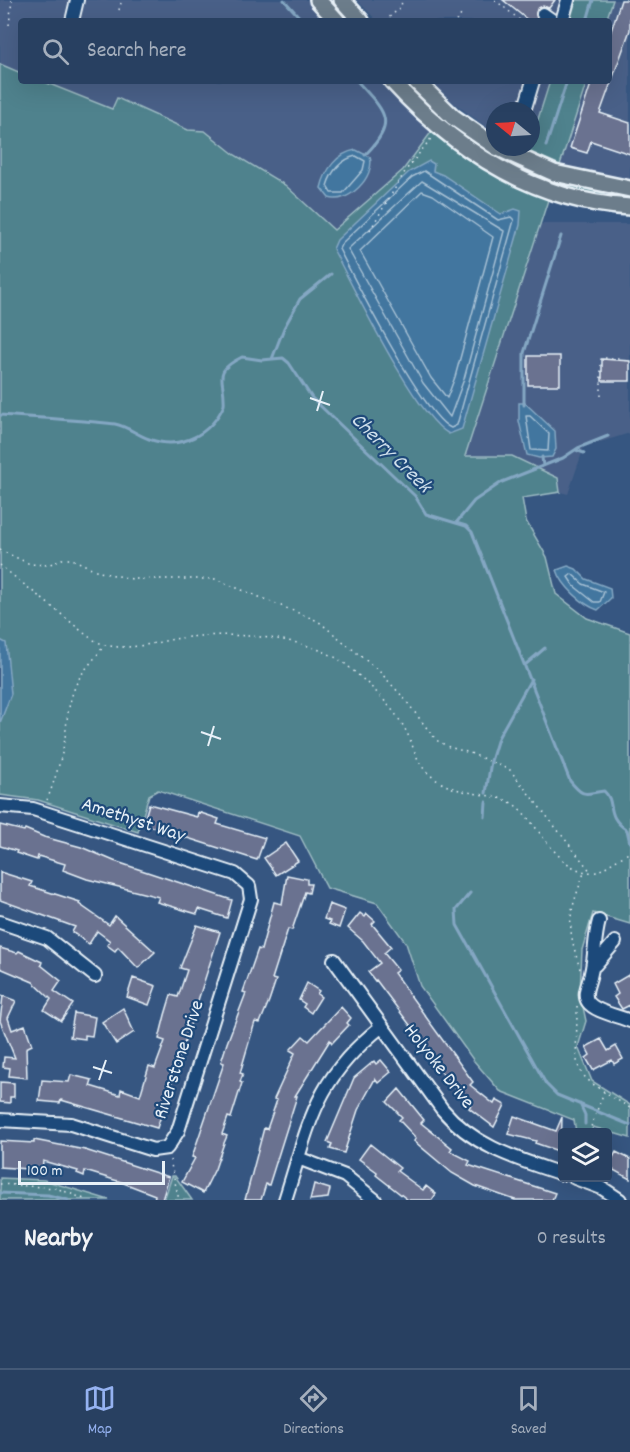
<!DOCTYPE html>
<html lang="en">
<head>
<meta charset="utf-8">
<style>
	body { margin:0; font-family:Dekko,sans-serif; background:#304767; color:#f1f3f6 }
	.controls { position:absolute; right:18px; bottom:18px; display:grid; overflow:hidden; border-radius:6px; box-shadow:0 6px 24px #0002 }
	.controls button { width:54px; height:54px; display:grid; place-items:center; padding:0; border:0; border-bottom:2px solid #445976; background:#284061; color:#f1f3f6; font:30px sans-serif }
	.compass { position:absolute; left:486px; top:102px; width:54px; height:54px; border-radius:50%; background:#284061; box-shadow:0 6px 24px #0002; rotate:288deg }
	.scale { position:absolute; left:18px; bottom:15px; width:147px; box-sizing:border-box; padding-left:6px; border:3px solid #e8f1f8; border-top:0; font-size:16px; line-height:21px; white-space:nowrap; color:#e8f1f8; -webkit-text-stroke:4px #1f4a7a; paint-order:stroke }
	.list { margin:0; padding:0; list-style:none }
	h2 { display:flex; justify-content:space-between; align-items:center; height:78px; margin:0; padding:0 24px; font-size:26px }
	h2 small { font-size:20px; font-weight:400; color:#a5afbd }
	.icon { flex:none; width:33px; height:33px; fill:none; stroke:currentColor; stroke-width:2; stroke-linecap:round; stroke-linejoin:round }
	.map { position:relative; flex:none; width:630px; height:1200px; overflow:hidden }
	.search { position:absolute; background:#284061; box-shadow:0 6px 24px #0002; left:18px; right:18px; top:18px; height:66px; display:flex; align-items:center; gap:15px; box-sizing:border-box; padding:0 21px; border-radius:6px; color:#a5afbd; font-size:22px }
	.sheet { height:168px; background:#284061 }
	nav { display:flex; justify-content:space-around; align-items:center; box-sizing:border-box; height:84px; border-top:2px solid #445976; background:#284061; font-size:16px; color:#a5afbd }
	nav a { display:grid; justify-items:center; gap:3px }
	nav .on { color:#95b2f1 }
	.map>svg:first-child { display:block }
	.built { fill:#496188 }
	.green { fill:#50828d; stroke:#9cbac2; stroke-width:1.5 }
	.water { fill:#42769f; stroke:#84a7c3; stroke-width:1.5 }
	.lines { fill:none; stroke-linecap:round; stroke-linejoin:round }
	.shore { stroke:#a6c0d4; stroke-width:1.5 }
	.stream { stroke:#84a7c3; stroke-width:3 }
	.building { fill:#6b7290; stroke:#e8f1f8; stroke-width:1.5 }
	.minor-casing { stroke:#e8f1f8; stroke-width:16 }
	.major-casing { stroke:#e8f1f8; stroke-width:20 }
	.path { stroke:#e8f1f8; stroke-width:1.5; stroke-dasharray:1.5 4.5; stroke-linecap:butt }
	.minor { stroke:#1f4a7a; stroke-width:12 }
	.major { stroke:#6c7d8b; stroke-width:15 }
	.ticks { fill:none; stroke:#e8f1f8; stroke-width:2 }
	.labels { text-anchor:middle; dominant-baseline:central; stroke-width:4.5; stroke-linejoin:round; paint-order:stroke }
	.street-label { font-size:20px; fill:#e8f1f8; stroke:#1f4a7a }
	.water-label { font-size:21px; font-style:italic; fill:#cfdfeb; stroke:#1f4a7a }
</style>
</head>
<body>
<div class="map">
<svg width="630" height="1200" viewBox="0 0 630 1200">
	<rect width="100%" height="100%" fill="#365681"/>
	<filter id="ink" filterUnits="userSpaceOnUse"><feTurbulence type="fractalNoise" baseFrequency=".0167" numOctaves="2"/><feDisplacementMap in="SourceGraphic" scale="12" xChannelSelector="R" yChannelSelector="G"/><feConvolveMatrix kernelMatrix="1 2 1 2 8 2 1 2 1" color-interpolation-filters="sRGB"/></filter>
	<g filter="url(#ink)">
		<path class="built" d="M0,0H311L330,21H21V72L0,64Z
			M357,0H576L570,21H377Z
			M613,0H630V183L591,177L560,165L587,81H609V21H606Z
			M42,81H385L432,131L403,170L334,230L285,185L235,155L205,131L188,130L118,98L113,110Z
			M431,81H550L531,141V111H495V133L455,104Z
			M541,224H630V433L584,447L568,494L560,492L558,478L465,456Z"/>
		<path class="green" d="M576,0H613L606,21H570Z
			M0,64L21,73V81H42L112,109L117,98L188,130L205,131L235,155L285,185L334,230L403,170L432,131L492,172L549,197L465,456H512L558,478L560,492L522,498L526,521L547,557L556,594L587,618L630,633V924L593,913L582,950L580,993L586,1021L578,1047L592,1081L630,1105V1138L593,1127L591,1132H576L574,1120L500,1091L474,1061L420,986L406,943L377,903L327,888L300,836L158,790L149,795L138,832L38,800L0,795Z
			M400,81H407L428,103L552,179L630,196L568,190L523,174L464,141Z
			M550,81H587L560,165L528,151Z
			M172,1176H175L192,1200H164Z
			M0,1178L44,1180L109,1200H0Z"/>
		<path class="water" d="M356,150L370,157C376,176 348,205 329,198L321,188C325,170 337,153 356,150Z
			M429,161L434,164L433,171L443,175L501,214L515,209L521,211L520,225L462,429L449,434C415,416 354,288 333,249L337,240L409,172Z
			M519,403H525L555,431L556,449L552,457L539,458L527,455L519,421Z
			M568,566L576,569L586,579L610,588L611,598L598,610C583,605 562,586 557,570Z
			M0,640L6,643L11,694L0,723Z"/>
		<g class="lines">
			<path class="shore" d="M356,156L365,161L363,170L343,193H331L327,186C331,172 341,159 356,156Z
				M424,171L498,220L511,217L514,220L457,425L451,428C424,417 355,280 339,249L342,243L412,177Z
				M422,181L504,231L464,379L450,417L423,383L348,249Z
				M422,191L433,195L493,237L455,377L447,398L431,378L360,251Z
				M526,416H530L549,434L548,451L531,450Z
				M572,574L583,584L604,592L600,602H594L574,586L568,577Z"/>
			<path class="stream" d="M284,0L303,21
				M587,21L593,0
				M357,81C384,111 399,121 365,155
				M546,146L567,81
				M272,359L284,328L300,299L331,274
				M524,405V353L561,236
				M0,415C38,418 77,420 115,424C127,426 137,435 149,439C181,451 211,434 224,405C226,378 210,373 242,357L262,360L283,358L289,363L312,398L415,496L426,514L466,526L472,532L570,781C585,799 584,793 604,791C617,803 604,815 627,830L630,843
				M576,450L584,453
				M542,457L543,466
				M456,523L474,501L502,482L563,458L578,448L608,436
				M525,665L545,648
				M486,793L491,761L498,738L531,679
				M485,817L486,802
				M470,893L456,910L457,925L546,1084L557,1095L630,1125
				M580,1104L585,1115V1124
				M0,1193L48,1195L68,1200"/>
		</g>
		<path class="building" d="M503,0H555L549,8L543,6L537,9V21H529Z
			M621,0H630V30L600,113L630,123V154L591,141L587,153L570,148L592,81H609V37Z
			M528,356H560V385H528Z
			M602,359L630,361V381H602Z
			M149,804L197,817L198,812L219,819L217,824L265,838L257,860L143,824Z
			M0,825L24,831L25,829L44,837L81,847L114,861L232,900L227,918L199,909L197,914L157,902L159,897L87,879L63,870L65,864L38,856L37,860L16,853L17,851L0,846Z
			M286,843L298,861L276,875L264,858Z
			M0,872L32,882L30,886L80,902L79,904L109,925L115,916L155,952L138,968L118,947L115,951L107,945L110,941L97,931L89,944L72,932L75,927L0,900Z
			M287,875L307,879V884H311L309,893L305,892L292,930L288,929L272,979L276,980L269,1001L260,1023L255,1022L247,1049L240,1073L243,1074L240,1082L242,1083L231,1118L228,1117L222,1134L227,1136L224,1143L215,1169L203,1193L182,1182L195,1158L192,1157L224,1063L221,1062L227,1043L246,993L243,992L258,949L261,950L274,902L282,904Z
			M329,904L345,910L339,928L329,924L330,921L324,919Z
			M360,913L365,917L367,914L375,921L372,924L391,947L384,953L398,970L394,973L473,1082L470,1085L494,1104L496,1100L505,1105L494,1127L469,1108L471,1105L433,1063L425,1051L428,1049L422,1041L376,980L375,981L368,972L380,963L363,941L348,928Z
			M197,925L220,932L157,1128L61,1100L60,1103L39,1101L42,1080L69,1082L71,1075L92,1080L90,1086L120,1095L121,1089L140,1096L149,1066L155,1068L165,1041L159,1039L165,1015L171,995L178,997L187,970L180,968Z
			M0,948L17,953L19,951L42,962L41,965L61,981L54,991L73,1004L61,1021L44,1010L51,999L33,982L0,968Z
			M630,974V1005L622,1009L614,997L618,994L613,984Z
			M133,978L156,986L149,1005L127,997Z
			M307,983L319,991L317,994L321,997L311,1013L303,1007L305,1004L299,1000Z
			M3,996L16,1001L8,1018L12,1030L25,1025L32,1045L26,1048L27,1078L9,1076L10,1068L3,1067L4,1057L15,1058L0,1021Z
			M341,1007L351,1018L347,1023L349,1025L332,1043L330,1040L295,1096H297L269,1185L266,1184L261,1200H245L264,1128L267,1129L277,1100L274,1099L295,1053L290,1050L303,1036L309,1041Z
			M123,1008L134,1032L116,1044L102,1022Z
			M74,1013L95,1017L92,1036L85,1035V1039L70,1037Z
			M601,1039L608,1051L616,1046L623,1059L614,1064L612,1060L593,1070L586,1058L590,1055L586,1047Z
			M381,1060L391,1072L378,1083L375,1079L358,1110L344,1153L330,1149L332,1144L327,1142L354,1078L374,1061L376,1064Z
			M0,1082L14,1083V1097H10V1103L0,1102Z
			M399,1089L424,1120L421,1123L452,1148L450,1151L470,1161L468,1165L555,1193L552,1200H515L475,1186L452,1173L414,1141L416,1138L399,1120L402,1117L387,1102Z
			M514,1116L556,1131L562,1117L561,1152L535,1143L536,1141L508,1134Z
			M34,1140L85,1150L169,1177L162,1200H154L155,1195L121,1182L85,1171L84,1176L77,1173L78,1171L43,1161L42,1170L0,1167V1141L34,1143Z
			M370,1144L400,1168L397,1171L423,1190L426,1186L436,1194L432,1200H408L376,1175L377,1172L359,1159Z
			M616,1152L630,1159V1179L608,1167Z
			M314,1184L330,1189L328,1198L310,1200Z"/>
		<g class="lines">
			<defs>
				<path id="minor" d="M543,14L553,21
					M72,21L77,0
					M562,21L568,0
					M524,111L533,81
					M0,806L33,809L235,874L249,886L251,899L178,1131L167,1148L153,1150L71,1124L0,1120
					M599,921C593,942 596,962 588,984C586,990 584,996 588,1002C595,1012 619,1016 630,1021
					M0,922L47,938L95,976
					M334,960L442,1109C474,1147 517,1159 562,1174
					M595,965L615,942
					M298,1158L345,1176L375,1200
					M575,1178L602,1188L620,1200
					M285,1200C310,1122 314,1080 382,1026"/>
				<path id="major" d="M318,0L337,21
					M342,0L361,21
					M392,81C455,150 534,201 630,207
					M416,81L453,117L495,146
					M496,147L554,173L630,189"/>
			</defs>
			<use href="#minor" class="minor-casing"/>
			<use href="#major" class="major-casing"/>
			<path class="path" d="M495,0L521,21
				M119,10L121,3
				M385,21L401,7L402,0
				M456,21L462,14
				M9,25L12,0
				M370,230L406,170L433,136
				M601,396V358H620
				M0,550L30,564L48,565L62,559H72L100,572L132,579H215L318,621L379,671L403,697L436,740L449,747L470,753L510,770L591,872
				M0,565C22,583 45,601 67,619C77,627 88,638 100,643C124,653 156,642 180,638C227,632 304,634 344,663C365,680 392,705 405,729C413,743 416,763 428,773C456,800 494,789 516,806C540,825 560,877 597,872L630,852
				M47,800C53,786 63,754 65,738C67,721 68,704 75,687C81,671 95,660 104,645
				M580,969C566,922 568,918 584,873
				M577,1006C577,1078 566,1068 630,1108
				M589,1132L604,1092
				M170,1160L179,1200
				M0,1184L56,1188L87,1200"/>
			<use href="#minor" class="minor"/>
			<use href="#major" class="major"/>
		</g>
	</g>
	<path class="ticks" d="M310,398L330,405M317,411L323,391M201,732L221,739M208,746L214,726M93,1067L112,1073M99,1080L106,1060"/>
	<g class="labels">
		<g class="street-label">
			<text transform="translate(133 821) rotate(18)">Amethyst Way</text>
			<text transform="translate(180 1060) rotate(-72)">Riverstone Drive</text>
			<text transform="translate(438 1067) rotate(52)">Holyoke Drive</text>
		</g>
		<g class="water-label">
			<text transform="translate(390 454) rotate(45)">Cherry Creek</text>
		</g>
	</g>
</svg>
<div class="controls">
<button><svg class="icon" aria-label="layers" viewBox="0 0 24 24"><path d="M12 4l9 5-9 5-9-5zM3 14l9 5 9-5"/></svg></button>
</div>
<svg class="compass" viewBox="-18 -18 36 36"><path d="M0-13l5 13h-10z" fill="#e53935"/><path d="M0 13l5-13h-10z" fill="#a5afbd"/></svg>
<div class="scale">100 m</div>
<div class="search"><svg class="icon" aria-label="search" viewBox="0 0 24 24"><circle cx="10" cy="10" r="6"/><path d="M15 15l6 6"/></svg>Search here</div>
</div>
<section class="sheet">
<h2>Nearby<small>0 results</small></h2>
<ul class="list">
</ul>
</section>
<nav>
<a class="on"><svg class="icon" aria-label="map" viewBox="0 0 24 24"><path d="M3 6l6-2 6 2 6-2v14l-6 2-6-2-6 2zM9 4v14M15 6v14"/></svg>Map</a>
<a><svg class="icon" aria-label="directions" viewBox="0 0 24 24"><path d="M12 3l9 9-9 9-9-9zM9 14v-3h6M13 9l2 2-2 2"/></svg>Directions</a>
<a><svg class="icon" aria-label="saved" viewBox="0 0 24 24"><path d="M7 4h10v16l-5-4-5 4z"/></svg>Saved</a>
</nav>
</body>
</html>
